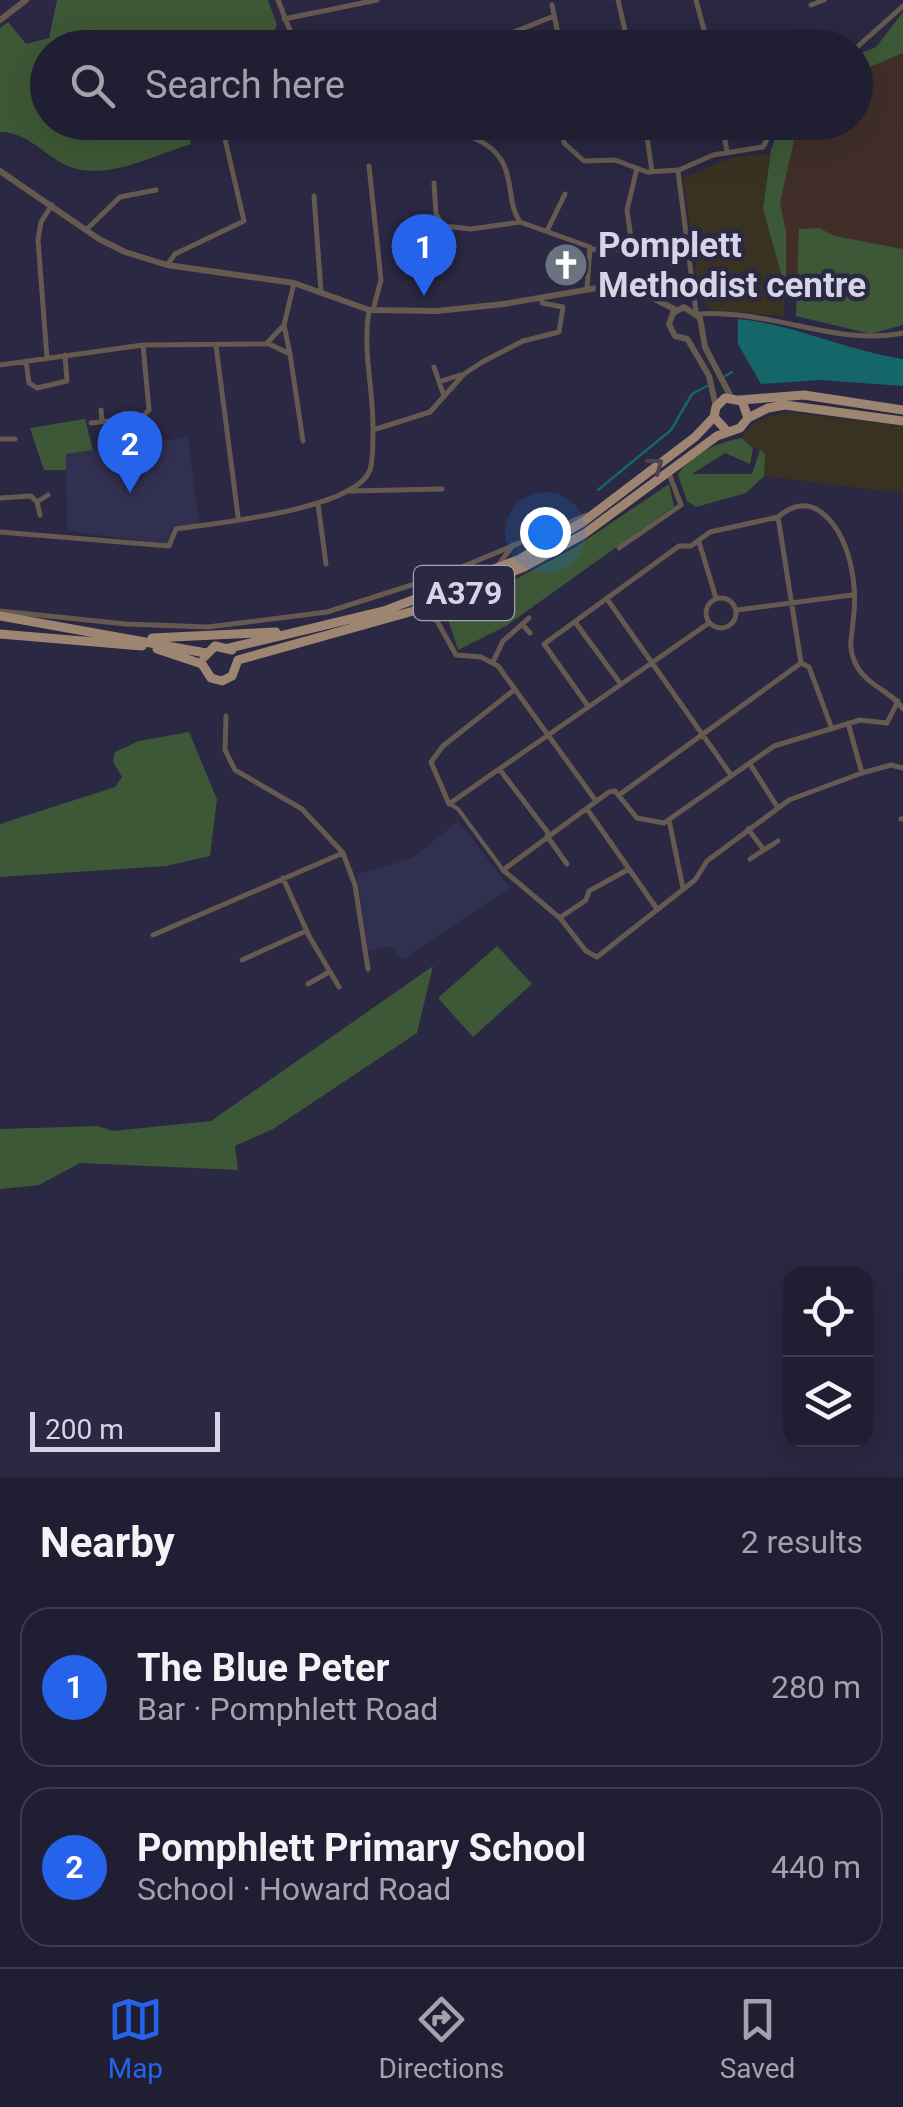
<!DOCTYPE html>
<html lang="en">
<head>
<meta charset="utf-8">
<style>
	body { margin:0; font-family:Roboto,sans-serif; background:#2d2b3e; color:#f1f3f6 }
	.controls { position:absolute; right:30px; bottom:30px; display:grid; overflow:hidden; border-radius:20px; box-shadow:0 10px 40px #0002 }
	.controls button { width:90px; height:90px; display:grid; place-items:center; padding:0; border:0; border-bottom:2px solid #3d3c4d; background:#201e32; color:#f1f3f6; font:50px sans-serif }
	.scale { position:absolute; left:30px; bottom:25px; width:190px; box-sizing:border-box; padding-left:10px; border:5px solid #d5d5e6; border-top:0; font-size:28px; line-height:35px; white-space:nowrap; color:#d5d5e6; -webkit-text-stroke:8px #2a2842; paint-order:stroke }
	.you { position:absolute; left:545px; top:532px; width:35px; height:35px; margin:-25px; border:8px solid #fff; border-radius:50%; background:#1a73e8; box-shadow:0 0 0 15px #1a73e833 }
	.badge { display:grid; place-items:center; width:65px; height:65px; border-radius:50%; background:#2563eb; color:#fff; font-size:32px; font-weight:700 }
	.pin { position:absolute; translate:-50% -82px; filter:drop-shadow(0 2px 5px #0008) }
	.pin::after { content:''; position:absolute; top:52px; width:35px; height:30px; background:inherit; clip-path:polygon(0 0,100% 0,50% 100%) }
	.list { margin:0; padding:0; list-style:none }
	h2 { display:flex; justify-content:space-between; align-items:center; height:130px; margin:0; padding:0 40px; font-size:42px }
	h2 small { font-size:32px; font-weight:400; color:#a2a2ac }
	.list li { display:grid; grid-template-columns:65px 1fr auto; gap:30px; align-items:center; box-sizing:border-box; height:160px; margin:0 20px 20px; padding:0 20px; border:2px solid #3d3c4d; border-radius:30px }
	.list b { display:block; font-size:38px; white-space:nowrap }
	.list p { margin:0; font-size:32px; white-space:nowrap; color:#a2a2ac }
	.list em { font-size:32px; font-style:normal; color:#a2a2ac }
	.icon { flex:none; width:55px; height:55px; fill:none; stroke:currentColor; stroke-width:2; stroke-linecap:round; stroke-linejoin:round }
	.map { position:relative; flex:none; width:903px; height:1477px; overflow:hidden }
	.search { position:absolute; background:#201e32; box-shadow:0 10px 40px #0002; left:30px; right:30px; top:30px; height:110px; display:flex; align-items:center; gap:25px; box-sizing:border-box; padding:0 35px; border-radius:55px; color:#a2a2ac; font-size:38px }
	.sheet { height:490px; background:#201e32 }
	nav { display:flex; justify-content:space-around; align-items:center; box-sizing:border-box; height:140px; border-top:2px solid #3d3c4d; background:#201e32; font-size:28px; color:#a2a2ac }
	nav a { display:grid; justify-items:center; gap:5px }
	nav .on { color:#2563eb }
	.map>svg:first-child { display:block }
	.commercial { fill:#3a3221 }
	.industrial { fill:#412e29 }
	.built { fill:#323050 }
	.green { fill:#3d5836 }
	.water { fill:#156668 }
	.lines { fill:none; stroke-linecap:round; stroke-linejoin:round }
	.stream { stroke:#156668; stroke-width:2.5 }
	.pedestrian { stroke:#655950; stroke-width:4 }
	.minor { stroke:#655950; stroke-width:5 }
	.tertiary { stroke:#655950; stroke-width:6 }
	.primary { stroke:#9d8572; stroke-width:9 }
	.oneway { stroke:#4c4450 }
	.labels { text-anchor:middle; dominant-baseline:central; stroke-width:9; stroke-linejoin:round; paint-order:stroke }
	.shield { fill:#2a2842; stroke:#a2a1b5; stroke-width:2.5 }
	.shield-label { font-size:32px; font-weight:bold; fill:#d5d5e6 }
	.poi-label { font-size:35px; font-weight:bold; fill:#d5d5e6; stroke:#2a2842; text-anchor:start }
</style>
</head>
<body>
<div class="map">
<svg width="903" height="1477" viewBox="0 0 903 1477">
	<rect width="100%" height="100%" fill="#2a2842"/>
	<path class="commercial" d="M770,154L763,209L785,282L784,316L711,310L700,298L683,178L733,157Z
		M786,412L903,426V533L902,493L764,476L765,454L742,438L754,422Z"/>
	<path class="industrial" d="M903,53V249L834,236L819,228L800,229L798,293L786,291L780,203L798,123L856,122V73Z"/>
	<path class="built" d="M188,437L199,524L173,527L167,544L67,531L66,454Z
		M458,821L510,888L402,960L392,946L368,952L357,874L413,858Z"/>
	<path class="green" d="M57,0H268L277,25C264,60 87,48 48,48V122L186,123L191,144C158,154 112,178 77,169C49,163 32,132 0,132V28L8,22L26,44L49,38Z
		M903,12V53L856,73V55L876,47Z
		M781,123H798L780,203L786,232V291L763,209L771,150Z
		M819,228L835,236L903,249V325L871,334L796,316L799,229Z
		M85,419L93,450L66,454V470H44L30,428Z
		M742,438L753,448L750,464L725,453L692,474H752L760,450L765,454L764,476L746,493L696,507L687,501L678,475C689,455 720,441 742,438Z
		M669,484L674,506L506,626L458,650L447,616L574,548Z
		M189,732L217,799L210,856L166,866L0,877V824L115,787L122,777L113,762L115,752L139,741Z
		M497,946L532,984L473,1037L438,998Z
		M433,966L417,1033L273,1129L235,1146L238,1170L80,1163L39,1185L0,1189V1129L97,1126L113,1131L211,1121Z"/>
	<path class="water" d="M738,319C793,324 845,350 903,359V386L820,380L761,384L738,344Z"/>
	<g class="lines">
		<path class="stream" d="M725,376L732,372
			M598,490L671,430L692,394L707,386"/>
		<path class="pedestrian" d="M450,804L458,809L503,870"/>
		<path class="minor" d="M278,0L297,48
			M618,0L629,48
			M696,0L709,48
			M552,5L561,48
			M811,5L824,0
			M284,19L377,0
			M467,48L478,45
			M494,48L497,39L554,16
			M856,48L903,6
			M366,122C405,127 482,122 503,163C513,182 508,205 520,222L590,247L587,288
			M561,122L564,143L584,161L615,160L647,172L679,170
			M645,122L652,172
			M722,122L727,152
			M369,166L381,280L373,310
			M679,170L713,155L763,147L776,122
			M678,171L696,312
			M434,183L436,214L443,226L471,229L520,222
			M314,196L321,292
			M86,230L120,197L156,190
			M547,231L565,194
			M592,249L629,250L632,246L627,210L637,168
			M167,265L175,254L244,221L221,122
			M698,314C771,309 838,347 903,333
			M284,325L290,354
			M269,344L290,354L303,441
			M216,346L238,516
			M47,358L38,240L41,222L52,205
			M26,361L29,383L37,388L67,381L65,355
			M0,365L143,345L266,344L284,325L294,283
			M434,367L444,396
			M439,382L460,375
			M101,410L102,422
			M91,423L142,417L149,410L143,345
			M373,430L430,412L464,374L484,361L523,341L559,332L563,307L542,303V299
			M0,439H15
			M350,491L442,489
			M0,498L31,496L37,502L40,515
			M37,502L48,495
			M318,504L326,564
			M778,517C791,506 806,501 821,512C851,535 858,587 853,622C852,637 848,646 854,660C864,686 890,689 903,709
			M0,532L169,546L176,529C215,523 355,510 370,470C373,460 373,443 373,432C374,390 362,352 369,310
			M699,542L716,598
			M619,548L681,505L668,471
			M499,564L513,545
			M706 613a15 15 0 1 1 30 0a15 15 0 1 1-30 0Z
			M607,599L731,775
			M737,610L852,595
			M0,611L126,624L208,627L327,612L440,576L587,515
			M420,611L437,621L456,655L481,657L498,666L596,801
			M437,621L445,602
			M575,622L620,683
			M522,624L530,633
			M493,662L503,641L529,618
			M801,663L809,667L832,729
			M514,690L443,746L431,762L449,804L709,623
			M898,701L887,723L860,720L774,746L664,823L637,818L615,791L609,792L503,870L560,918L586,951L597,957L695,880L707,861L789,800L862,773L891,765L903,768
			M588,706L544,644L679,546H691L710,532L778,517
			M226,716L225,750L235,770L302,809L343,853L355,885L368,969
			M848,723L862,773
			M750,764L778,808
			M500,770L549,834
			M619,795L801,663L778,517
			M587,809L657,909
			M901,819H903
			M669,820L683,888
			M748,829L764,850
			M547,836L567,864
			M750,859L778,841
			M283,878L309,936L339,987
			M561,917L586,900L589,891L629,869
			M153,935L343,853
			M242,960L306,931
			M308,984L329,972"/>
		<path class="tertiary" d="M0,20L26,0
			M0,171L99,239L125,252L167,265L294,283L369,310L437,311L504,304L603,287L647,295L676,310
			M687,339L675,336L669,324L673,313L684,307L700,318L705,347L731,397
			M688,340L709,376L716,407"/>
		<path class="primary" d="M740,400L804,395L903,410
			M727,431L714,417L716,407L725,398L742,401L748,418
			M0,616L206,653
			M0,634L142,646
			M152,638L276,632
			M229,648L384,611L520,559L583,522L695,437L714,417
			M157,649L202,664
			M204,657L215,646L232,650
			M238,660L417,610L524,567L584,534L717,436L740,428L748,418L768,408L785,405L903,421
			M202,664L211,678L222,681L232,676L238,660"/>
	</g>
	<defs><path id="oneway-chevron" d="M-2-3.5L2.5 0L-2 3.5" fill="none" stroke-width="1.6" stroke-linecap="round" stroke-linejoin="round" transform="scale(2.5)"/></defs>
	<use class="oneway" href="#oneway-chevron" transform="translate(656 465) rotate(-36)"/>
	<defs>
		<symbol id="church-disc" viewBox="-11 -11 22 22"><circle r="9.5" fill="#6b7280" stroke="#2a2842"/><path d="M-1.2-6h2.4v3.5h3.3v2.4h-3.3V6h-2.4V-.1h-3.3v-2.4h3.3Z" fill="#fff"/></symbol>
	</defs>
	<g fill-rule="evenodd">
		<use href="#church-disc" x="541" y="240" width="50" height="50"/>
	</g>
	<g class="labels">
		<rect class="shield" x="414" y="566" width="100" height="54" rx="8"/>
		<g class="shield-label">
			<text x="464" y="593">A379</text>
		</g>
		<g class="poi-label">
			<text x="598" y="245">Pomplett<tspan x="598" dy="40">Methodist centre</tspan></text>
		</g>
	</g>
</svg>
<div class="controls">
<button><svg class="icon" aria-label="locate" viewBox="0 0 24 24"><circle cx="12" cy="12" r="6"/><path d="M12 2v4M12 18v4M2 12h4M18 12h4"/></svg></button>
<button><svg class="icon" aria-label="layers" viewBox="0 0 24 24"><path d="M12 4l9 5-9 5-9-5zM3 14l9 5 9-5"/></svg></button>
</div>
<div class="scale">200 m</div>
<div class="you"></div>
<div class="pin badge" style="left:424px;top:296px">1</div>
<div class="pin badge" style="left:130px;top:493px">2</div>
<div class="search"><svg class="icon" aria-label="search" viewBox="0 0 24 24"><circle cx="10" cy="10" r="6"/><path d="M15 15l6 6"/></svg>Search here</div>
</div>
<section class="sheet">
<h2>Nearby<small>2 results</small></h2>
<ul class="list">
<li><span class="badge">1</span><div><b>The Blue Peter</b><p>Bar · Pomphlett Road</p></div><em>280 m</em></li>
<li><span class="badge">2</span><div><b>Pomphlett Primary School</b><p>School · Howard Road</p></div><em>440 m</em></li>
</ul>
</section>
<nav>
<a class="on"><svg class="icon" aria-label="map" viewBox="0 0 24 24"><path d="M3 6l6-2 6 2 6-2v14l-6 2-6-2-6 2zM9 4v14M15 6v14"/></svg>Map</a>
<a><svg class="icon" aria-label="directions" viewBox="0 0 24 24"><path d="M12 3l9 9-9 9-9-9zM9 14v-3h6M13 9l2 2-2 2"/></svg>Directions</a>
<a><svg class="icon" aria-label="saved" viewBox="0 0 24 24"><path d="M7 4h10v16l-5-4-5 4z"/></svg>Saved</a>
</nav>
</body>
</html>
